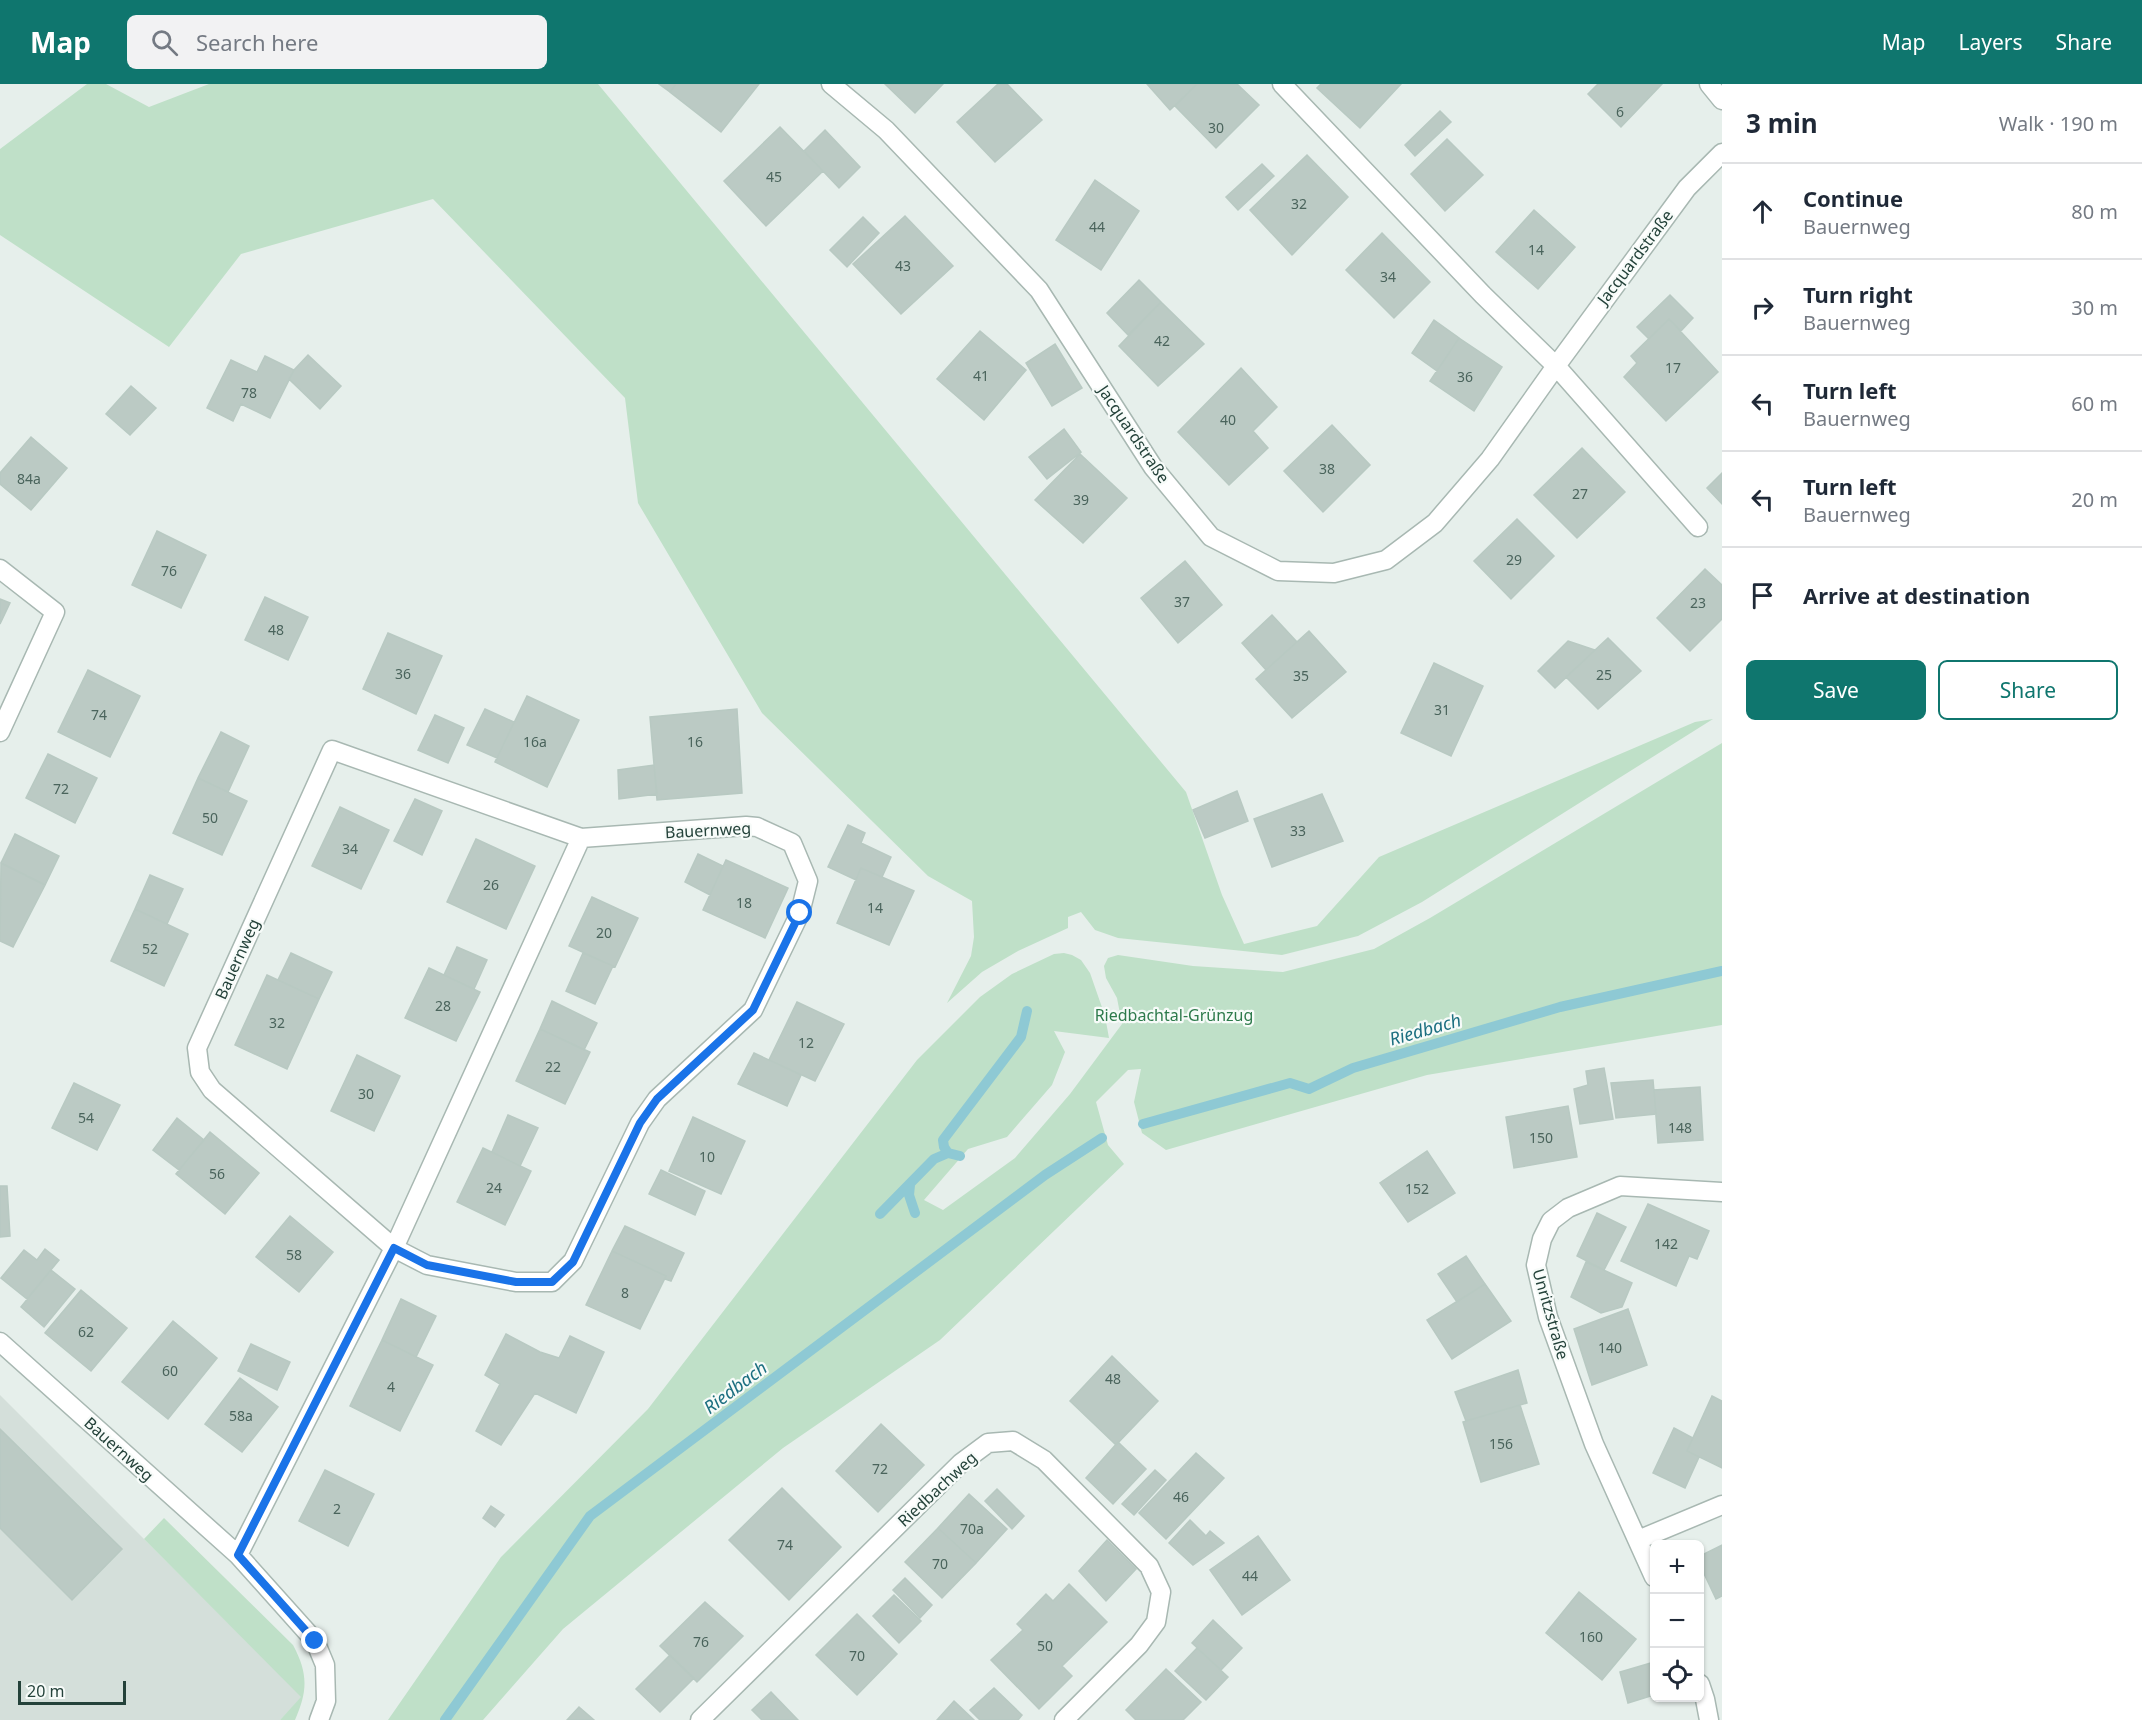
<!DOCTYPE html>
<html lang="en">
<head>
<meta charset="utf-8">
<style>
	body { margin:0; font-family:"Noto Sans",sans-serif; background:#f2f2f3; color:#1f2937 }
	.controls { position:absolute; right:18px; bottom:18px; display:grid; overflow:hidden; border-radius:9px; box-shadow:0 2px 4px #0004 }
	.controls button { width:54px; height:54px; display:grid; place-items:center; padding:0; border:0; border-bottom:2px solid #e0e1e3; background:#fff; color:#1f2937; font:30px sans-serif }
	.scale { position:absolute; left:18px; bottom:15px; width:108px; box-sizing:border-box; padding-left:6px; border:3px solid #24423a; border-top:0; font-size:16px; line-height:21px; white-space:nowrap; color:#24423a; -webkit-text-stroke:4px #f7fbf9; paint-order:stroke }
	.stop { position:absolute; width:18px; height:18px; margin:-14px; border:4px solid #1a73e8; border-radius:50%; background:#fff }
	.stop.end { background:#1a73e8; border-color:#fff; box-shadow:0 2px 6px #0008 }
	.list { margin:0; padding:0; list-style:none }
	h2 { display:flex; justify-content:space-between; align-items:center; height:78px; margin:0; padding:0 24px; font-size:26px }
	h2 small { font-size:20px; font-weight:400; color:#747a83 }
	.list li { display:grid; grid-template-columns:39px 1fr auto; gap:18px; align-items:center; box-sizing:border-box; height:96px; padding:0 24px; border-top:2px solid #e0e1e3 }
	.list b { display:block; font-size:22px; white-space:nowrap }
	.list p { margin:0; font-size:20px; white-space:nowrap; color:#747a83 }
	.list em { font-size:20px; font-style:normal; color:#747a83 }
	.actions { display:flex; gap:12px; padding:18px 24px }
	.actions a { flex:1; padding:14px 0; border:2px solid #0f766e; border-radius:9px; text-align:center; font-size:21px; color:#0f766e }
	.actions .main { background:#0f766e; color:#fff }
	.icon { flex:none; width:33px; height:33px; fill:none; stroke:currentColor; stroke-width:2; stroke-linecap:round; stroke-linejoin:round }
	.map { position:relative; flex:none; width:1722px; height:1636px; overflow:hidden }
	header { display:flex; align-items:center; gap:36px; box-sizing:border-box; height:84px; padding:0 30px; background:#0f766e; color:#fff }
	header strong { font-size:28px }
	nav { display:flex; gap:33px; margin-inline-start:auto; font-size:21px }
	.search { width:420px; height:54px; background:#f2f2f3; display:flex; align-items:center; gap:15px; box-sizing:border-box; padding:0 21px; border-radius:9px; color:#747a83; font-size:22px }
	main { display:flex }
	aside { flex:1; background:#fff }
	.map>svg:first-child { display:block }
	.built { fill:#d4dfda }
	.green { fill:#bfe0c8 }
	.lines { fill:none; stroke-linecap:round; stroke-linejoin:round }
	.stream { stroke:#8ec9d4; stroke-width:10 }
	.building { fill:#bbcac4; stroke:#b8c9c2; stroke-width:1.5 }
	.minor-casing { stroke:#a8b8b2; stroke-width:21 }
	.minor { stroke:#fff; stroke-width:18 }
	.route { stroke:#1a73e8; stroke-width:8 }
	.labels { text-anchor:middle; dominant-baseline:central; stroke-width:4.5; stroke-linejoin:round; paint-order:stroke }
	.number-label { font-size:14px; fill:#4a645c }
	.street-label { font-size:16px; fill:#24423a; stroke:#f7fbf9 }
	.park-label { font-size:16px; fill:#2d7a4b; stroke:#f7fbf9 }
	.water-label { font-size:18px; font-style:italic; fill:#1c6f80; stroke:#f7fbf9 }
</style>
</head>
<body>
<header>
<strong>Map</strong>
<div class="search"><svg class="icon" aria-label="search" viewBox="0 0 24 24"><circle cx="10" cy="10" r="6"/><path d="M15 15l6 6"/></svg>Search here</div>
<nav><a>Map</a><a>Layers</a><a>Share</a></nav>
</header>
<main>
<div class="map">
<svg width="1722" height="1636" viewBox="0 0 1722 1636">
	<rect width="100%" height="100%" fill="#e6efeb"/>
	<path class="built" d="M0,1311L302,1613L280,1636H0Z"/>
	<path class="green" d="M87,0H106L149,23L209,0H598L1186,708L1222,811L1244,860L1317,842L1379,773L1695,638L1713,635L1422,818L1358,852L1282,871L1118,854L1095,846L1081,828L1068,833V844L1018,867L982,888L947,919L971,872L974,853L972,817L928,792L762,629L638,419L625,314L433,115L241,170L169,263L0,151V65Z
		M1722,659V941L1427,991L1166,1066L1142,1049L1134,1018L1141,985L1128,986L1096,1018L1108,1061L1124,1080L940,1256L783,1364L563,1545L483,1636H388L501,1473L648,1325L917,976L980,913L1012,890L1054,870L1064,869L1072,871L1081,876L1090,889L1105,932L1109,954L1054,947L1065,968L1052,1001L1007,1053L968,1065L924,1116L943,1126L1015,1074L1070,1010L1122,940L1117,914L1106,894L1104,882L1108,874L1118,871L1193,882L1283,888L1374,865L1430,834Z
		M164,1434L293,1561C308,1589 308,1607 295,1636H280L301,1613L144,1455Z"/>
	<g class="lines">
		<path class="stream" d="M1143,1040L1290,999L1309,1005L1353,984L1560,923L1722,887
			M948,1069L944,1063L943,1056L1021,953L1027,927
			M910,1101L909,1111L915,1129
			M880,1130L934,1075L948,1069L960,1072
			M445,1636L590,1432L1045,1091L1102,1054"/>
	</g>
	<path class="building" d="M659,0H676L670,8Z
		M676,0H759L721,48L670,8Z
		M885,0H943L915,29Z
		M998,0H1007L1042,36L995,78L957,38Z
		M1147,0H1197L1170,26Z
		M1197,0H1237L1259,21L1216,64L1175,22Z
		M1321,0H1401L1360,44L1317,4Z
		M1598,0H1662L1621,43L1588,10Z
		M1440,27L1451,38L1415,72L1405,61Z
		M780,43L823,87L766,142L724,97Z
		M825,46L860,83L839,104L804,67Z
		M1447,55L1483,91L1445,127L1411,90Z
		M1307,71L1348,113L1292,171L1250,126Z
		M1262,80L1274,92L1238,126L1226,113Z
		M1095,96L1139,127L1101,186L1056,156Z
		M1534,126L1575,163L1538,205L1496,168Z
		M905,132L953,182L901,230L853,180Z
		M863,133L879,149L847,183L830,166Z
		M1382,149L1430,198L1394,234L1346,186Z
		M1139,196L1161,218L1128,251L1107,229Z
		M1670,211L1693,234L1681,247L1669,235L1649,255L1637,243Z
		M1161,218L1204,260L1158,302L1119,262Z
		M1669,235L1718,288L1666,337L1624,293L1637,279L1631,272Z
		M1434,236L1459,254L1437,287L1412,269Z
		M980,247L1026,286L984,336L937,295Z
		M1459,254L1502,283L1474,327L1430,297Z
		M1055,260L1082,304L1052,322L1026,279Z
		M308,271L341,302L320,325L289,295L294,286Z
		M265,272L294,286L270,334L241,320L233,337L207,324L231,276L257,288Z
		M1241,284L1277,323L1253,347L1268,364L1229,401L1178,348Z
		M131,302L156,324L130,351L106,330Z
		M1332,341L1370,381L1323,428L1284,387Z
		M1064,345L1081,368L1047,395L1029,373Z
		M31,353L67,384L31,426L0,400V389Z
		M1582,364L1625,408L1577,454L1534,411Z
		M1080,370L1127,414L1083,459L1035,416Z
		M1722,389V420L1707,404Z
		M1517,435L1554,472L1511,515L1474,477Z
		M157,447L206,471L181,524L132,501Z
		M1185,477L1222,521L1178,559L1141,514Z
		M1705,485L1722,501V535L1690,567L1657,534Z
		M265,513L308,533L288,576L245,556Z
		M0,515L10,519L0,540Z
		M1272,531L1297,558L1266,586L1242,559Z
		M1309,547L1346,588L1292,634L1256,595Z
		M388,549L442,572L416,630L363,605Z
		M1608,554L1641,587L1598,625L1566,593Z
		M1568,557L1595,566L1555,604L1538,587Z
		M1434,579L1483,602L1451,672L1401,649Z
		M88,586L140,612L110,673L58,648Z
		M527,612L579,636L547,703L495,678Z
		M485,625L514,638L497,674L467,661Z
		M737,625L742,709L657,716L650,633Z
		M435,631L464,644L448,679L418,666Z
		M221,648L249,662L228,708L198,694Z
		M48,670L97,694L75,739L26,714Z
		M654,681L657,710L619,715L618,686Z
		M198,694L247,717L222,771L173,749Z
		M1237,707L1248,737L1205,754L1193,726Z
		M1322,710L1343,757L1272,783L1254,735Z
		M415,715L442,727L422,771L394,757Z
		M340,723L389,746L361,805L312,782Z
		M848,741L865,749L861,759L891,773L882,793L861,784L856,796L828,783Z
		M15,750L59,772L45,801L1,779Z
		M476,755L535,782L506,845L447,818Z
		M698,770L723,782L710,811L685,798Z
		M726,776L788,804L765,854L703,826Z
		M1,779L45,801L13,863L0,857Z
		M861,784L914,807L889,861L837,839Z
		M150,791L183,805L167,840L135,825Z
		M592,813L638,834L615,883L569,862Z
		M135,825L188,850L164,902L111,877Z
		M457,863L487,876L474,905L444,891Z
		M291,869L332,888L319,915L278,896Z
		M583,869L613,882L595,920L566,907Z
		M429,884L480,908L456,957L405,934Z
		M267,891L319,915L287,985L235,961Z
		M552,917L597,939L584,966L540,945Z
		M797,918L844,940L815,997L769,976Z
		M540,945L590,968L565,1020L516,997Z
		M754,969L801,991L787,1022L738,1000Z
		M357,971L400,992L374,1047L331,1027Z
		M1604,984L1613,1035L1580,1040L1574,1005L1588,1001L1586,987Z
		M1653,996L1656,1030L1616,1034L1611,999Z
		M74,999L120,1021L97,1066L52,1044Z
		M1700,1003L1703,1056L1658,1059L1654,1006Z
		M1568,1022L1577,1073L1514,1084L1506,1033Z
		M508,1031L538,1044L520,1082L492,1068Z
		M693,1033L745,1057L721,1110L669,1087Z
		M177,1034L204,1056L179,1086L153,1066Z
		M210,1048L259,1089L225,1130L176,1090Z
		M483,1064L531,1087L505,1141L457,1118Z
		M1427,1067L1455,1109L1408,1138L1380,1099Z
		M661,1086L705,1107L695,1131L649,1110Z
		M0,1102H7L10,1152L0,1153Z
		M1648,1120L1709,1147L1697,1175L1689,1172L1676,1202L1621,1177Z
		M1597,1129L1626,1143L1604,1186L1577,1172Z
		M290,1132L333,1168L299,1208L256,1173Z
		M625,1142L684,1169L671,1197L665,1195L666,1192L612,1167Z
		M45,1165L59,1176L27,1215L1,1194L24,1166L37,1176Z
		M612,1167L666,1192L640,1245L586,1221Z
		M1466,1172L1485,1200L1457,1218L1438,1190Z
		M1586,1178L1632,1199L1622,1223L1601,1229L1571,1213Z
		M51,1186L75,1205L44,1243L21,1223Z
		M1485,1200L1511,1237L1452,1275L1427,1236Z
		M81,1206L127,1244L91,1287L45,1249Z
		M401,1215L436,1232L416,1273L382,1256Z
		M1628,1225L1647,1281L1592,1301L1574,1245Z
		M173,1237L217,1274L168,1335L122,1298Z
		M506,1250L540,1268L559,1274L570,1252L604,1268L576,1329L535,1309L501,1361L476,1347L500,1300L485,1291Z
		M382,1256L433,1281L400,1347L350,1322Z
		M251,1260L290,1278L277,1306L238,1287Z
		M1112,1272L1158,1317L1116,1361L1070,1317Z
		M1518,1286L1527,1319L1466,1337L1455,1308Z
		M240,1294L278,1323L242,1368L205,1340Z
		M1712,1312L1722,1317V1384L1687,1367Z
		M1520,1321L1539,1380L1481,1398L1463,1338Z
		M881,1340L924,1381L878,1428L836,1387Z
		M1674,1344L1693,1354L1687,1367L1699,1373L1685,1404L1653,1389Z
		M0,1345L122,1465L72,1516L0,1444Z
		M1118,1358L1146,1385L1113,1420L1086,1394Z
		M1196,1369L1224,1394L1166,1455L1139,1429Z
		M325,1386L374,1410L348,1462L299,1437Z
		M1155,1386L1166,1396L1134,1431L1122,1420Z
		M782,1404L841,1463L789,1516L729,1456Z
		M997,1405L1024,1432L1012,1445L985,1417Z
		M969,1410L1007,1445L976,1479L938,1444Z
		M491,1422L504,1431L495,1443L483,1434Z
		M1190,1436L1206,1452L1210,1447L1224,1459L1193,1481L1169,1459Z
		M938,1444L976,1479L942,1514L905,1478Z
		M1258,1452L1290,1496L1242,1531L1210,1486Z
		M1107,1456L1136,1485L1106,1517L1079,1487Z
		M1722,1461V1512L1716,1515L1700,1481V1472Z
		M905,1494L932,1521L920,1534L893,1506Z
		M1069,1500L1107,1538L1062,1582L1072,1592L1039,1625L991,1576L1023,1546L1017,1540L1046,1510L1053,1517Z
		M1579,1508L1636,1555L1602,1596L1546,1549Z
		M894,1511L921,1537L899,1559L873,1532Z
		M705,1518L743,1552L697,1598L660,1562Z
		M857,1530L897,1570L857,1611L816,1571Z
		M1213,1536L1242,1564L1221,1586L1192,1559Z
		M1197,1564L1228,1593L1206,1616L1175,1587Z
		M670,1571L694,1594L660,1628L636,1605Z
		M1654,1578V1611L1628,1619L1620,1588Z
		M1166,1585L1201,1618L1183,1636H1136L1126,1626Z
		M994,1604L1022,1631L1018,1636H980L970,1626Z
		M771,1608L798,1636H762L752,1626Z
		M954,1617L974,1636H937Z
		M579,1623L594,1636H567Z"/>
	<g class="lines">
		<defs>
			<path id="minor" d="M831,0L886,46L1039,206L1153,383L1211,453L1278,487L1334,489L1386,476L1435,439L1490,375L1556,282L1687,104L1722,69
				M1282,0L1483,211L1556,282L1698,443
				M1709,0L1722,16
				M0,485L55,528L0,648
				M332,666L581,754L746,742L757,743L792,759L808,797L800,829L753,926L657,1015L640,1039L573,1177L552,1198H516L427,1181L394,1164L212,1006L200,988L197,964Z
				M0,1258L238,1471L315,1557L325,1581L326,1617L319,1636
				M1638,1456L1722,1421
				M238,1471L394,1164L581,754
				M1654,1493L1594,1360L1548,1233L1536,1181L1542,1155L1551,1137L1568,1124L1620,1102L1722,1108
				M1700,1600L1705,1615L1709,1636
				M700,1636L961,1379L988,1359L1013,1357L1044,1376L1149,1482L1161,1508L1156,1538L1139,1561L1064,1636"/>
		</defs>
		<use href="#minor" class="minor-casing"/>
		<use href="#minor" class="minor"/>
	</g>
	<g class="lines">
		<path class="route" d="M315,1557L238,1471L394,1164L427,1181L516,1198H552L573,1178L640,1039L657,1015L753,926L800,829"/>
	</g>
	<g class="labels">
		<g class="number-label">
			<text x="1620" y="27">6</text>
			<text x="1216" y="43">30</text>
			<text x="774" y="92">45</text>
			<text x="1299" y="119">32</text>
			<text x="1097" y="142">44</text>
			<text x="1536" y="165">14</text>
			<text x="903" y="181">43</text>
			<text x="1388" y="192">34</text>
			<text x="1162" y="256">42</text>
			<text x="1673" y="283">17</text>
			<text x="981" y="291">41</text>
			<text x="1465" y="292">36</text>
			<text x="249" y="308">78</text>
			<text x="1228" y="335">40</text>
			<text x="1327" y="384">38</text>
			<text x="29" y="394">84a</text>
			<text x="1580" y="409">27</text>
			<text x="1081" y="415">39</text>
			<text x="1514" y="475">29</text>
			<text x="169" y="486">76</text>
			<text x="1182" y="517">37</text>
			<text x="1698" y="518">23</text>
			<text x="276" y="545">48</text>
			<text x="403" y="589">36</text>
			<text x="1604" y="590">25</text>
			<text x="1301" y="591">35</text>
			<text x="1442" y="625">31</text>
			<text x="99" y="630">74</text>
			<text x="535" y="657">16a</text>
			<text x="695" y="657">16</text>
			<text x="61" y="704">72</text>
			<text x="210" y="733">50</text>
			<text x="1298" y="746">33</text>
			<text x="350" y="764">34</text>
			<text x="491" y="800">26</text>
			<text x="744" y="818">18</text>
			<text x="875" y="823">14</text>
			<text x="604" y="848">20</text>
			<text x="150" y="864">52</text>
			<text x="443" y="921">28</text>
			<text x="277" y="938">32</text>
			<text x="806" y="958">12</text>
			<text x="553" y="982">22</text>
			<text x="366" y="1009">30</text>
			<text x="86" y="1033">54</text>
			<text x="1680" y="1043">148</text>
			<text x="1541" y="1053">150</text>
			<text x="707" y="1072">10</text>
			<text x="217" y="1089">56</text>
			<text x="494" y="1103">24</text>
			<text x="1417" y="1104">152</text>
			<text x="1666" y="1159">142</text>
			<text x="294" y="1170">58</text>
			<text x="625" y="1208">8</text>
			<text x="86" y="1247">62</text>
			<text x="1610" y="1263">140</text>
			<text x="170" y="1286">60</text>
			<text x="1113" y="1294">48</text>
			<text x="391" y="1302">4</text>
			<text x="241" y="1331">58a</text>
			<text x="1501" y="1359">156</text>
			<text x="880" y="1384">72</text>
			<text x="1181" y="1412">46</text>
			<text x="337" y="1424">2</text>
			<text x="972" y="1444">70a</text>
			<text x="785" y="1460">74</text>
			<text x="940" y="1479">70</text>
			<text x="1250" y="1491">44</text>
			<text x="1591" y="1552">160</text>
			<text x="701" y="1557">76</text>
			<text x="1045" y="1561">50</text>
			<text x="857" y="1571">70</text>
		</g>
		<g class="street-label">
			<text transform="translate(1635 173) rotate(-53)">Jacquardstraße</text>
			<text transform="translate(1134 350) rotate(56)">Jacquardstraße</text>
			<text transform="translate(708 746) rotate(-3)">Bauernweg</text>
			<text transform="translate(237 875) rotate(-66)">Bauernweg</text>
			<text transform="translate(1551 1230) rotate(74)">Unritzstraße</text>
			<text transform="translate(119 1365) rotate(42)">Bauernweg</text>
			<text transform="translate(937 1405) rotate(-43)">Riedbachweg</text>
		</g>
		<g class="park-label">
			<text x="1174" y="931">Riedbachtal-Grünzug</text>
		</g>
		<g class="water-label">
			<text transform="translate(1425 945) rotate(-16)">Riedbach</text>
			<text transform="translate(735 1303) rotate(-37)">Riedbach</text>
		</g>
	</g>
</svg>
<div class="controls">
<button>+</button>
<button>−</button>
<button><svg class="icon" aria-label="locate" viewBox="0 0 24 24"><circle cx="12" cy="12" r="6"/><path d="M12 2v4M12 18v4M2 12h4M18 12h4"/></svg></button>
</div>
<div class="scale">20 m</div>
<div class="stop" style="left:800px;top:829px"></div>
<div class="stop end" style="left:315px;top:1557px"></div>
</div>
<aside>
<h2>3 min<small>Walk · 190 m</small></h2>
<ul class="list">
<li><svg class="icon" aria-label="ahead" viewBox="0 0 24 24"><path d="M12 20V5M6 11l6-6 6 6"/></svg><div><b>Continue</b><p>Bauernweg</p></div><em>80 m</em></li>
<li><svg class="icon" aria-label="right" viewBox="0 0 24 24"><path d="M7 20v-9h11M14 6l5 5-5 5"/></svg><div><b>Turn right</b><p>Bauernweg</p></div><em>30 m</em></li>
<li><svg class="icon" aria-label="left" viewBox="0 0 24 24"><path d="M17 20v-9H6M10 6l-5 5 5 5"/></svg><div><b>Turn left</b><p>Bauernweg</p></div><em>60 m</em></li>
<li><svg class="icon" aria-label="left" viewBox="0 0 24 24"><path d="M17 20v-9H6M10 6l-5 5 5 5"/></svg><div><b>Turn left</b><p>Bauernweg</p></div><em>20 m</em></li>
<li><svg class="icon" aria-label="arrive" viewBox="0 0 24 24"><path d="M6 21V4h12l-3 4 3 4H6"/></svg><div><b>Arrive at destination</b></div></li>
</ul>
<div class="actions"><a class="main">Save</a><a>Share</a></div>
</aside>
</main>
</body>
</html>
